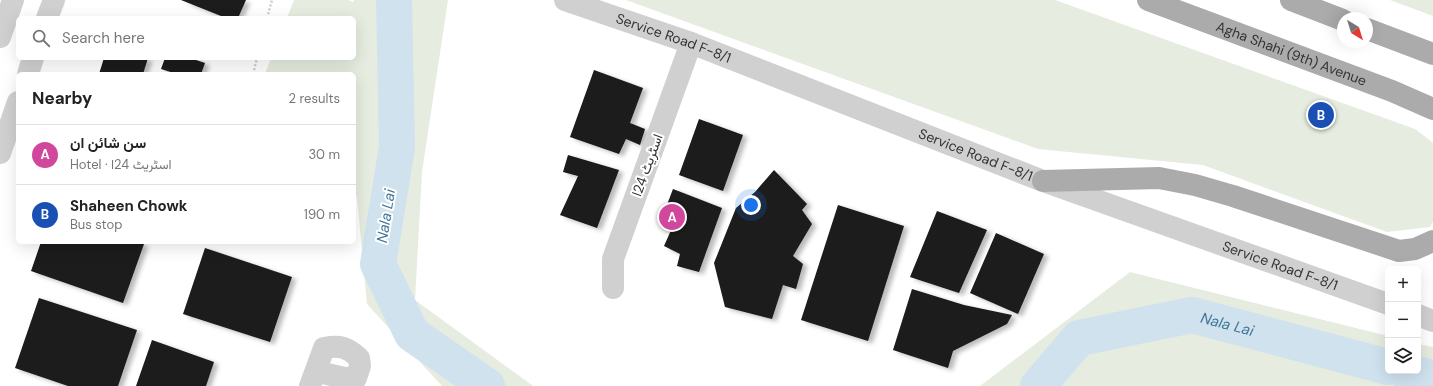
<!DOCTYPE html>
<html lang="en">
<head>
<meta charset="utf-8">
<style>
	body { margin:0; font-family:"DM Sans",Vazirmatn,sans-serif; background:#f2f2f2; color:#222 }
	.controls { position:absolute; right:12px; bottom:12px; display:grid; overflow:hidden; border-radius:6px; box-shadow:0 4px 16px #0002 }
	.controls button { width:36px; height:36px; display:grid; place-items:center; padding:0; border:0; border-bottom:1px solid #e0e0e0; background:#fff; color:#222; font:20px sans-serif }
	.compass { position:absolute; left:1337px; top:12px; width:36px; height:36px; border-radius:50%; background:#fff; box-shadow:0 4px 16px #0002; rotate:142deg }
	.you { position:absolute; left:751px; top:205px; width:14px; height:14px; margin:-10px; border:3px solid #fff; border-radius:50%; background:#1a73e8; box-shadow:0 0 0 6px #1a73e833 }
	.badge { display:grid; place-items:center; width:26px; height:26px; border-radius:50%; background:#e63946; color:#fff; font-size:13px; font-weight:700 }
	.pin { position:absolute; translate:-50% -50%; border:2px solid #fff; box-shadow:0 1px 4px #0006 }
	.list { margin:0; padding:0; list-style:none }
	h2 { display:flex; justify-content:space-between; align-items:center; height:52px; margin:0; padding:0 16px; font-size:17px }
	h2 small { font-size:13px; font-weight:400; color:#767676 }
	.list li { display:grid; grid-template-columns:26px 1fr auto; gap:12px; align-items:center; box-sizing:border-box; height:60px; padding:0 16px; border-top:1px solid #e0e0e0 }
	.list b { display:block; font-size:15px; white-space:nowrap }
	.list p { margin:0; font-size:13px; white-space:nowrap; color:#767676 }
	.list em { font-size:13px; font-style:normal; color:#767676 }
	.icon { flex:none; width:22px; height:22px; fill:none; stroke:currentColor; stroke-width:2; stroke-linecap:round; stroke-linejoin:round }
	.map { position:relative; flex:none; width:1433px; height:386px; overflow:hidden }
	.search { position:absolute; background:#fff; box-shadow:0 4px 16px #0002; left:16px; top:16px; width:340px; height:44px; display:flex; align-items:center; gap:10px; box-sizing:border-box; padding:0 14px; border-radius:6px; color:#767676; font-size:15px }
	.panel { position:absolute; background:#fff; box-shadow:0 4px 16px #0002; left:16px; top:72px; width:340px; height:172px; border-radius:6px }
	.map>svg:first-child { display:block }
	.green { fill:#e6ecdf }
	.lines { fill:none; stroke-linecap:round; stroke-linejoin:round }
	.river { stroke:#cfe2ee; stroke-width:36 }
	.building { fill:#1a1a1a; filter:url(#shadow) }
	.path { stroke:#cdcdcd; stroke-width:2.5; stroke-dasharray:2 2; stroke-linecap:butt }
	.minor { stroke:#d0d0d0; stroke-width:22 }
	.major { stroke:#ababab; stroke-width:22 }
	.labels { text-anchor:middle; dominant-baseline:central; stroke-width:4; stroke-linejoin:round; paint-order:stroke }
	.street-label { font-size:14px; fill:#333; stroke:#fff }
	.water-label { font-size:15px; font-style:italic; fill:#3f7597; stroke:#fff }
</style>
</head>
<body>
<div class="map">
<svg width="1433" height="386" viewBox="0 0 1433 386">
	<defs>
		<filter id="shadow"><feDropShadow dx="4.5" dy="2.5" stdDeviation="2" flood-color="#0004"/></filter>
	</defs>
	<rect width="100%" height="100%" fill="#fff"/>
	<path class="green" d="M294,0H348L353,2L354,0H448L422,172L415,300L533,386H442L367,304L357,197L354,193V74H265L271,58H354V18H287Z
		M626,0H1055L1415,129L1432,142L1433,144V222L1430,227L1387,232L1203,165L1038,149Z
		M1390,0H1433V16Z
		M1130,272L1388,336V371H1418V344L1433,347V386H980Z"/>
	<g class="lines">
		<g class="river">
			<path d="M394,0L397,147L378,264L412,334L487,386"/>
			<path d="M1405,371L1433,378"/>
			<path id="s1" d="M1038,386L1079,338L1192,315L1388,367"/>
		</g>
	</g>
	<path class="building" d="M181,0H246L238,18H226Z
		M104,58H148L143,74H99Z
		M165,58H190L205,63L201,74H177L161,69Z
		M594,70L643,88L630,123L645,129L640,145L626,139L619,154L570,137Z
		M699,119L743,135L723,191L679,175Z
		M568,155L619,170L597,228L560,215L578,176L563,172Z
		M774,170L807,204L802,210L812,224L793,256L803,264L796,289L783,285L772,319L725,307L714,263L736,208L755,192Z
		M673,189L722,208L699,272L677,266L680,254L664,246L672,228L660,223Z
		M838,205L904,226L868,341L801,320Z
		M937,211L987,230L959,293L910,277Z
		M996,233L1044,254L1018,314L970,293Z
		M41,242H137L144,244L123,303L31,271Z
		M205,248L292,277L270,342L183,314Z
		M912,289L964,305L1012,315L1007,324L953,351L948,368L893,350Z
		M39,298L137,330L118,386H68L15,368Z
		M152,340L214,362L206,386H136Z"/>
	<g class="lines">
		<path class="path" d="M267,18L272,0
			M253,74L257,58"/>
		<g class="minor">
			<path id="s2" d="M565,0L691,43L1043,181L1388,304"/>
			<path d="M47,18L54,0"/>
			<path d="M0,37L13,0"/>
			<path d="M28,74L33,58"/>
			<path d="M0,153L18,102"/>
			<path d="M613,288V259L691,43"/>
			<path d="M1418,315L1433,321"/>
			<path d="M310,386L324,348C340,345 347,347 359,358L360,366L356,378H345L318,372"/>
		</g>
		<g class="major">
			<path id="s3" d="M1148,0L1392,91L1433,109"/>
			<path d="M1291,0L1343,20"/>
			<path d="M1367,29L1433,54"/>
			<path d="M1043,181L1159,178L1195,185L1233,196L1399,251L1415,249L1433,241"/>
		</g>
	</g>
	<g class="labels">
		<g class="street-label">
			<text stroke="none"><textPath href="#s2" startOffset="115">Service Road F-8/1</textPath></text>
			<text stroke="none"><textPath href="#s3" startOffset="153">Agha Shahi (9th) Avenue</textPath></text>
			<text stroke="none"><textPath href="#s2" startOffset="439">Service Road F-8/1</textPath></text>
			<text transform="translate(647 165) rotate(-70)">اسٹریٹ 24ا</text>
			<text stroke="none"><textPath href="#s2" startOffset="763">Service Road F-8/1</textPath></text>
		</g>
		<g class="water-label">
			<text transform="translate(386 216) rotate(-81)">Nala Lai</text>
			<text stroke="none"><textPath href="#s1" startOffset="215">Nala Lai</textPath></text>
		</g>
	</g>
</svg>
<div class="controls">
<button>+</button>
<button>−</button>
<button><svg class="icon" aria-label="layers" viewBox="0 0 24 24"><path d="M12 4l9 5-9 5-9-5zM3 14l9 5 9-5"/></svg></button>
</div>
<svg class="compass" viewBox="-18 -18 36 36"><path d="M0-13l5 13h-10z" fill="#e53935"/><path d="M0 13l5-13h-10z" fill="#767676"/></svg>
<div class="you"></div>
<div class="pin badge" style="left:672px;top:217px;background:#d1479c">A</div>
<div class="pin badge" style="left:1321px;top:115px;background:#1a4fb4">B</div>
<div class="search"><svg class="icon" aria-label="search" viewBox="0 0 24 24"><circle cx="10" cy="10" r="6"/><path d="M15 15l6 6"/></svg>Search here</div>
<section class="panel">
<h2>Nearby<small>2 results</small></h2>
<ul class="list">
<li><span class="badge" style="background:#d1479c">A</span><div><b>سن شائن ان</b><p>Hotel · اسٹریٹ 24ا</p></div><em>30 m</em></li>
<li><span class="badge" style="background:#1a4fb4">B</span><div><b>Shaheen Chowk</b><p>Bus stop</p></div><em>190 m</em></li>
</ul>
</section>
</div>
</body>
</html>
